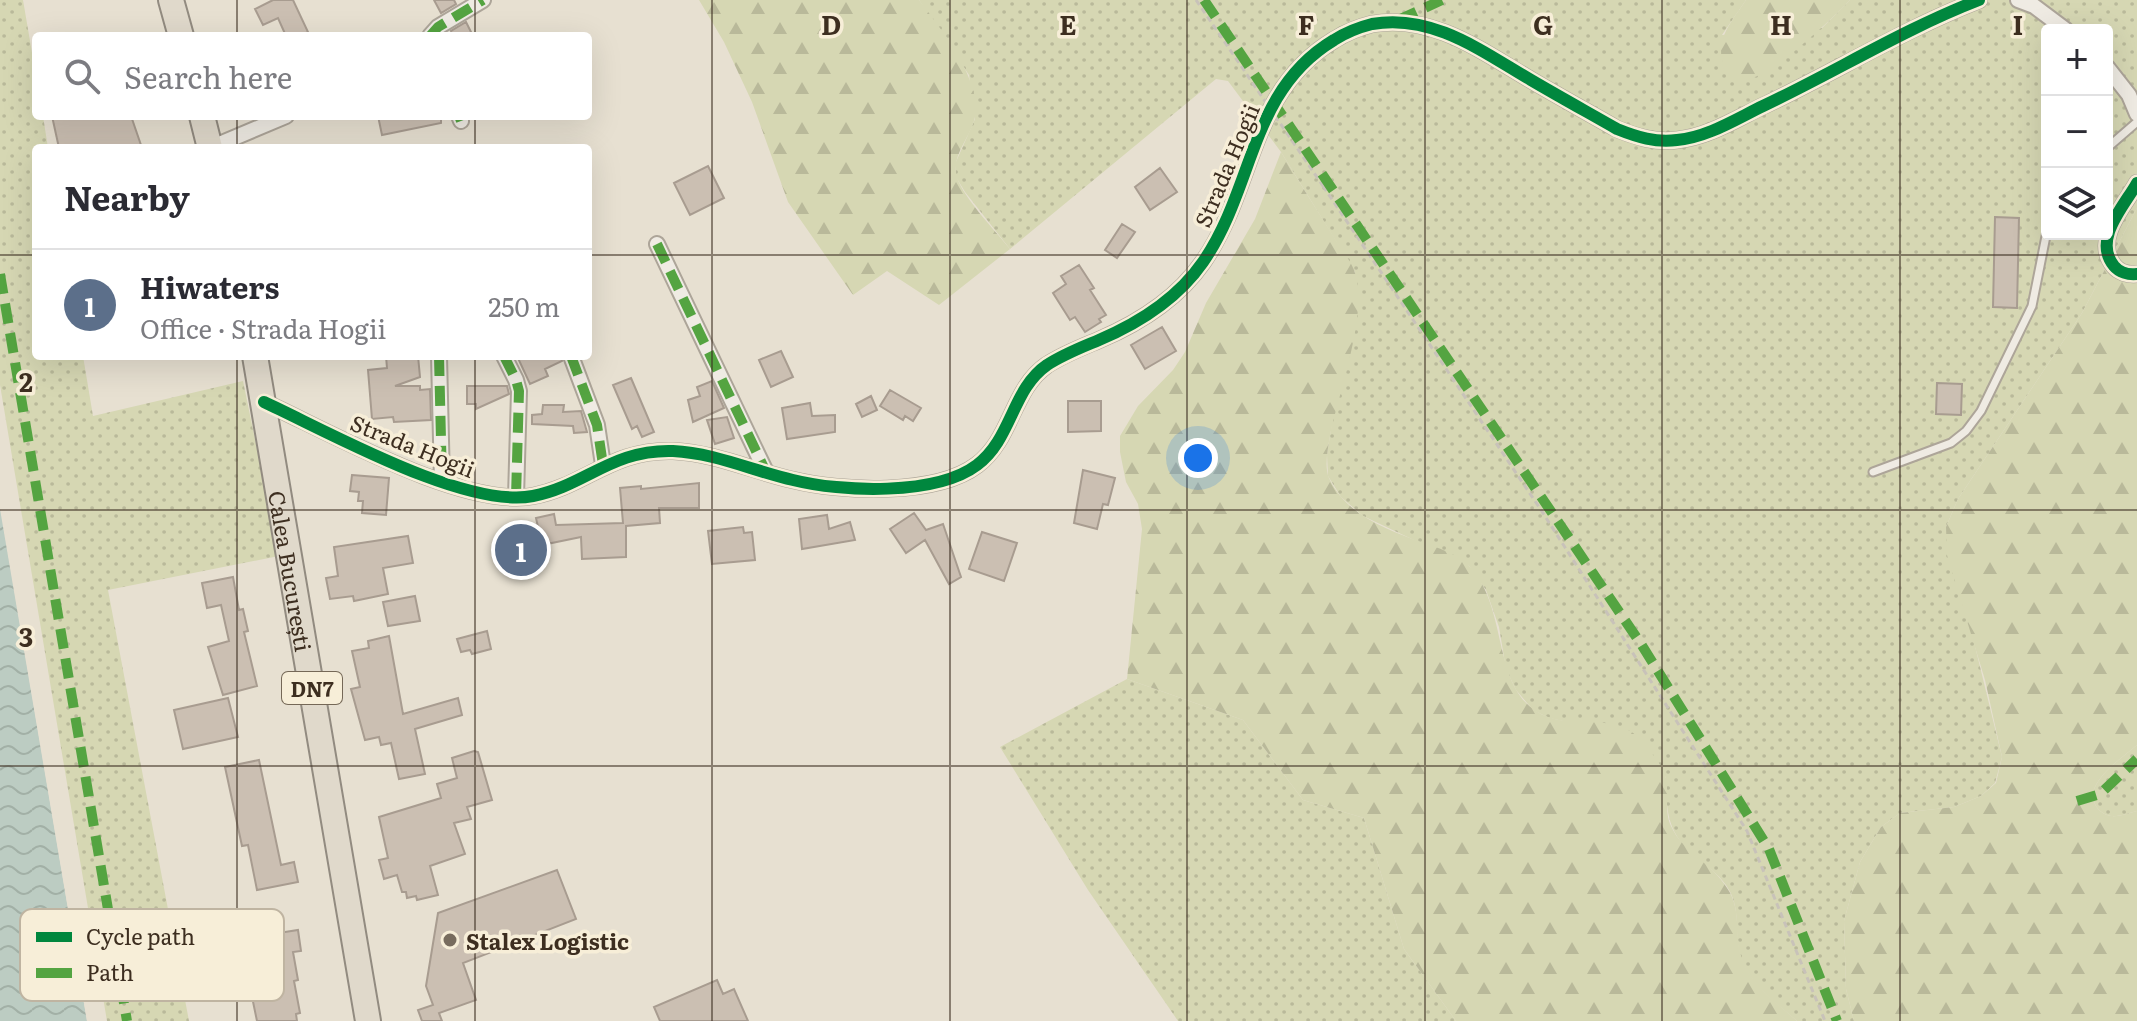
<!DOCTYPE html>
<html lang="en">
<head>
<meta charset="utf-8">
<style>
	body { margin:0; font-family:Literata,serif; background:#f7f7f7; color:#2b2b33 }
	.controls { position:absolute; right:24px; top:24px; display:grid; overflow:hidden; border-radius:8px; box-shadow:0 8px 32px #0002 }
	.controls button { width:72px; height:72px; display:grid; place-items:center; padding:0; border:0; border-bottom:2px solid #e1e1e2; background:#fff; color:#2b2b33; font:40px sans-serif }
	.you { position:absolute; left:1198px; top:458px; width:28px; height:28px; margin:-20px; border:6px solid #fff; border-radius:50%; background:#1a73e8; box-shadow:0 0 0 12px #1a73e833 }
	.badge { display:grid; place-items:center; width:52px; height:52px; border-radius:50%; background:#786c5e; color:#fff; font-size:26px; font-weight:700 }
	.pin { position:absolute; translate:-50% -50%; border:4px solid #fff; box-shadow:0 2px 8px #0006 }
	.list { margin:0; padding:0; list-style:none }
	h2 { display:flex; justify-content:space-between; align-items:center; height:104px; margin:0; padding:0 32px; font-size:34px }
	h2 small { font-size:26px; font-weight:400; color:#7c7c81 }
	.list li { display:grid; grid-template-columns:52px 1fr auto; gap:24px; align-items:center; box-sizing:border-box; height:112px; padding:0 32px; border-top:2px solid #e1e1e2 }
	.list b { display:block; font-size:30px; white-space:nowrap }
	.list p { margin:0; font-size:26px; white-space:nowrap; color:#7c7c81 }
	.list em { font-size:26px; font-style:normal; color:#7c7c81 }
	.icon { flex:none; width:44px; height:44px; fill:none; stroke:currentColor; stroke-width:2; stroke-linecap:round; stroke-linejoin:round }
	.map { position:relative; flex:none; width:2137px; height:1021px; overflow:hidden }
	.search { position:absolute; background:#fff; box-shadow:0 8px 32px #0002; left:32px; top:32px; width:560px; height:88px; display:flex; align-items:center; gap:20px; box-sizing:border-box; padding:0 28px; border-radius:8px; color:#7c7c81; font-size:30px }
	.panel { position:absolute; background:#fff; box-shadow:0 8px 32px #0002; left:32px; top:144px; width:560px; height:216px; border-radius:8px }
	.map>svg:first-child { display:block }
	.grass { fill:url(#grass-dots); fill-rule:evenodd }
	.forest { fill:url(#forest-firs) }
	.water { fill:url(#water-waves) }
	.pier { fill:#e7e0d1 }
	.building { fill:#cbbfb2; stroke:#a89c90; stroke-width:2 }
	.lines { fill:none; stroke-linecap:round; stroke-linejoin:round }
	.service-casing { stroke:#ada599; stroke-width:11 }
	.minor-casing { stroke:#ada599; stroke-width:18 }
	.trunk-casing { stroke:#928b80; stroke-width:28 }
	.path { stroke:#c8c2b9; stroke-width:3; stroke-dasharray:6 4; stroke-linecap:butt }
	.service { stroke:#efebe3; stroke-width:7 }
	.minor { stroke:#efebe3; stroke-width:14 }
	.trunk { stroke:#e0d9cb; stroke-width:24 }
	.path-bridge { stroke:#c8c2b9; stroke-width:3; stroke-dasharray:6 4; stroke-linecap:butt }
	.quiet { stroke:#54a441; stroke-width:10; stroke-dasharray:20 10; stroke-linecap:butt }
	.cycleway-casing { stroke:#f7eed8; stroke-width:17 }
	.cycleway { stroke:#00873e; stroke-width:12 }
	.grid { fill:none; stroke:#3d2e20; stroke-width:2; stroke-opacity:0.55 }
	.poi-dot { fill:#786c5e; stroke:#f7eed8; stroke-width:3 }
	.labels { text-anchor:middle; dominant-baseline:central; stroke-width:7; stroke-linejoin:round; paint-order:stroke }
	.shield { fill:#f7eed8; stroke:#756857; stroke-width:2 }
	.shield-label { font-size:20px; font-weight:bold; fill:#3d2e20 }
	.street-label { font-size:22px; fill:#3d2e20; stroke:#f7eed8 }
	.poi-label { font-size:22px; font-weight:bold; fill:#3d2e20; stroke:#f7eed8; text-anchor:start }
	.key { fill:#f7eed8; stroke:#bfb4a1; stroke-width:2 }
	.key-label { font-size:22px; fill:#3d2e20 }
	.grid-label { font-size:26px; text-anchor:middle; font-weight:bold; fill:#3d2e20; stroke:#f7eed8; stroke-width:7; stroke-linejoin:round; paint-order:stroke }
</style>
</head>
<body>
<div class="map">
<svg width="2137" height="1021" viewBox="0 0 2137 1021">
	<defs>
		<pattern id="grass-dots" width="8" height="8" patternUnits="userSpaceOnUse" patternTransform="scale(2)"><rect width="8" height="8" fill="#d6d7b3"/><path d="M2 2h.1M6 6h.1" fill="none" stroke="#b9b99a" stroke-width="1.8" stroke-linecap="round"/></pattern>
		<pattern id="forest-firs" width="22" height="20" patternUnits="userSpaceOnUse" patternTransform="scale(2)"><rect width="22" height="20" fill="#d6d7b3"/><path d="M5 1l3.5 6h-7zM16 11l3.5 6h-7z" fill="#b9b99a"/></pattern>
		<pattern id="water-waves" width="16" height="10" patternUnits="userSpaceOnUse" patternTransform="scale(2)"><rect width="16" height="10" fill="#bcccc2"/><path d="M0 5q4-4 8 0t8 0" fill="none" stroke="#a2b0a6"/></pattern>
	</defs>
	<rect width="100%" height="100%" fill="#e7e0d1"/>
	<path class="grass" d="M0,0H23L36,76V116H43L48,148H36V356H83L93,416L243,381L279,556L108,590L189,1021H107L0,385Z
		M919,0H1746L1722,35L1822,28L1850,0H2137V208L2082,313L1958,499L1946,527L2002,757L1995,783L1981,796L1954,807L1900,813L1881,827L1860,862L1844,921L1846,989L1854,1021H1797C1774,1001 1745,981 1739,950C1735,929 1740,909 1729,890C1722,877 1709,868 1698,859C1668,835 1666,814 1666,777L1568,722L1549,718L1533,710L1516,690L1506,669L1499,627L1486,590L1469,566L1363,516L1341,497L1328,476L1327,455L1355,272L1281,152L1228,81L1216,79L1010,249L965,192L956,177L955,164L975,119L969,75ZM2047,30H2107V234H2047Z
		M1127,679L1243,720L1303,800L1364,818L1404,949L1456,1021H1178L1088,890L1000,747Z
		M2137,745V811C2129,813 2119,817 2111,816C2097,814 2089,799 2095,787C2103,770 2123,757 2137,745Z"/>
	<path class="forest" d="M699,0H919C941,29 985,83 974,121C969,138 953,155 956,173C959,194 996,231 1010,249L939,305L887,271L853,295L788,202L752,102L724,42Z
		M1746,0H1850C1832,19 1770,78 1745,80C1740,81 1732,77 1727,75C1712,42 1728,27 1746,0Z
		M1281,152C1298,180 1315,207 1332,234C1339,246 1349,258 1354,270C1370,310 1338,394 1330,436C1328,449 1324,466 1329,478C1345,514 1387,530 1421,542C1438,548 1456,553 1469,566C1508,606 1492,683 1536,711C1567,732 1611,710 1639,738C1649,749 1662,764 1666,778C1669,794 1664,811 1671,826C1683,853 1712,863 1727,888C1741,908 1735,930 1740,952C1747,982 1775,1001 1797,1021H1456L1404,949L1364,818L1303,800L1243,720L1127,679L1142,529L1138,504L1126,482L1120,452V436L1138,406L1173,370L1185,352L1206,303L1255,219Z
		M2137,208V745C2123,757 2103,770 2095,787C2089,799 2097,814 2111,816C2119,817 2129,813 2137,811V1021H1854L1846,989L1844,921L1860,862L1881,827L1900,813L1954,807L1981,796L1996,783L2002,757L1985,680L1947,555L1946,527L1958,499L2082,313Z"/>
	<path class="water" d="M0,509L87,1021H0Z"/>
	<path class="pier" d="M0,505L4,508L91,1021H87Z"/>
	<path class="building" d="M273,0H293L308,32L300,36H286L278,18L263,25L255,9Z
		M434,0H454L456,4L441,13Z
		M466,22L473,36H453L451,31Z
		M52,116H131L142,148H59Z
		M378,116H441V123L382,135Z
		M708,166L724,198L690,215L674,183Z
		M1160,168L1177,192L1150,210L1135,187Z
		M1995,217L2019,218L2017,308L1993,307Z
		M1122,224L1135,232L1117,258L1105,250Z
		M1079,265L1094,288L1090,290L1106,315L1099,319L1101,322L1085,332L1075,317L1070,320L1053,293L1066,284L1061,276Z
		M1162,327L1176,351L1145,369L1131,345Z
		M781,351L793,377L771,387L759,360Z
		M386,356H418L420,377L395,386H420V390L430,389L431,420L394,422L393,417L372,419L368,370L387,368Z
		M517,356H561L562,361L545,369L548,376L530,384Z
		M631,378L654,432L642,437L637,426L632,429L613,385Z
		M712,381L724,408L693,422L688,400L700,396L697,387Z
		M1937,383L1962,384L1961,415L1936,414Z
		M467,386H507L509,394L476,409V404H467Z
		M890,390L921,408L913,421L905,416L903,420L880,406Z
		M871,396L877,410L862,417L856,404Z
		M1068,401H1101V431L1068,432Z
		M810,403L812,416L835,415V432L787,439L782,408Z
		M543,405H564L563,412L581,411L587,432L574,433L573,426L532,424V415L542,414Z
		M727,417L734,438L715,444L707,420Z
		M1083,470L1115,478L1108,505L1103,504L1097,529L1074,523Z
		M352,475L389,478L386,515L362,513L363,501H358L359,492L350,491Z
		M699,483V508H659L660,523L626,526V557L582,559L581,537L542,545L536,518L554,514L556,525L623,523L620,488L641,486V489Z
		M914,513L926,530L943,524L961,577L949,584L925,540L906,553L890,529Z
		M827,515L829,529L850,522L855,540L802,549L799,519Z
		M743,527L744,533L752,532L755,560L712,564L708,531Z
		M982,532L1017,543L1004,581L969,569Z
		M531,534L536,561L510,566L506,538Z
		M408,536L413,563L383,568L388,594L354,601L353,596L330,599L326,578L338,576L334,547Z
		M233,577L239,610L243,609L248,631L244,632L257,686L223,695L208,647L229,641L221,605L207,608L202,583Z
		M415,596L420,621L388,626L383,602Z
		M487,631L491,649L472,654L470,650L461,652L457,639Z
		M389,636L403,714L458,698L462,715L415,729L425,774L399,779L391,743L381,745L379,737L365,740L351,689L360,687L352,651L369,648L368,641Z
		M228,698L238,737L183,749L174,710Z
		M474,751L478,752L492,800L467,807L471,819L454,823L465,854L430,866L438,895L417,900L416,896L407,898L406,892H402L397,875L384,879L379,860L388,858L379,817L441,798L437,784L457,778L452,758Z
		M259,760L281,865L294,862L298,882L257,890L248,845L242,846L225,767Z
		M557,870L576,919L463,963L476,1000L439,1013L442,1021H422L418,1010L433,1005L426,986L438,913Z
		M298,930L301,951L293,952L298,980L294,981L300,1013L296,1014L297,1021H257L251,992L262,989L259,973L277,970L272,934Z
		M717,980L723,994L734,989L748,1021H660L654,1007Z"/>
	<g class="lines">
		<defs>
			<path id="service" d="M2107,148L2137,122
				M1873,472L1951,443L1966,431L1981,411L2032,306L2047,231"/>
			<path id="minor" d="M2018,0L2034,6L2066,30
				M430,36L438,27L483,0
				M2107,67L2129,95L2137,114
				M459,116L461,121
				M210,148L286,116
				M2137,183C2125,205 2092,239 2114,266C2119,272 2128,275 2137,274
				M657,244L766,472
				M439,356L442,482
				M504,356L516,380L519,391L516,497
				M571,356L597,425L603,465
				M264,402C329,432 465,509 533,496C585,486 612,449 673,451C715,453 753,471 793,480C841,492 936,496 977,465C1012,439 1012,389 1047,365C1064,354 1080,348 1099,340C1139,323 1178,298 1203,262C1255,187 1249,91 1334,40C1345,33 1360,27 1372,24C1432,13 1483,52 1531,80C1560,97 1589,113 1617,129C1637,137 1656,143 1677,140C1708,137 1736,119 1763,106C1835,72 1904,29 1979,0"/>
			<g id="trunk">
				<path d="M171,0L181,36"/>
				<path d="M202,116L210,148"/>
				<path id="s1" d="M255,356L368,1021"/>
			</g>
		</defs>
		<use href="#service" class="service-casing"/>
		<use href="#minor" class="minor-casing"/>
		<use href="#trunk" class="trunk-casing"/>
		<path class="path" d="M1323,186L1541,510L1747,831L1825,1021"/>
		<use href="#service" class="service"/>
		<use href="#minor" class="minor"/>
		<use href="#trunk" class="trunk"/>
		<path class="path-bridge" d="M1196,0L1323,186"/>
		<path class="quiet" d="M1204,0L1641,644L1769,849L1837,1021
			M1398,20L1442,0
			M430,36L438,27L483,0
			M459,116L461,121
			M657,244L766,472
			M0,274L127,1021
			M439,356L442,482
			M504,356L516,380L519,391L516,497
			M571,356L597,425L603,465
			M2077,801L2100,794L2137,759"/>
		<defs>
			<path id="cycleway" d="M2137,183C2125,205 2092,239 2114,266C2119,272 2128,275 2137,274
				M264,402C329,432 465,509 533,496C585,486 612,449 673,451C715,453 753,471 793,480C841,492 936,496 977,465C1012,439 1012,389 1047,365C1064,354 1080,348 1099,340C1139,323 1178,298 1203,262C1255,187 1249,91 1334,40C1345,33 1360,27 1372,24C1432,13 1483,52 1531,80C1560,97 1589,113 1617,129C1637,137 1656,143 1677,140C1708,137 1736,119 1763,106C1835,72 1904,29 1979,0"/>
		</defs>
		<use href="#cycleway" class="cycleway-casing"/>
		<use href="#cycleway" class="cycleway"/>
	</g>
	<path class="grid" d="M237,0V36M475,0V36M712,0V1021M950,0V1021M1187,0V1021M1425,0V1021M1662,0V1021M1900,0V1021M237,116V148M475,116V148M0,255H36M588,255H2137M237,356V1021M475,356V1021M0,510H2137M0,766H2137"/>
	<circle class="poi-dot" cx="450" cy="940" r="8"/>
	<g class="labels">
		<rect class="shield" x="282" y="672" width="60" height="32" rx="6"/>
		<g class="shield-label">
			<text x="312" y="688">DN7</text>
		</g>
		<g class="street-label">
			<text transform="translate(1226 165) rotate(-67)">Strada Hogii</text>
			<text transform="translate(413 445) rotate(22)">Strada Hogii</text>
			<text stroke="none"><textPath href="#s1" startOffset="218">Calea București</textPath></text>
		</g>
		<g class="poi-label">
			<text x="466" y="940">Stalex Logistic</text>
		</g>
	</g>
	<rect x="20" y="909" width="264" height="92" rx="12" class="key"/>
	<rect x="36" y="932" width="36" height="10" fill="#00873e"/>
	<rect x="36" y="968" width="36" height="10" fill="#54a441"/>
	<g class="key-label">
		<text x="86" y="945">Cycle path</text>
		<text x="86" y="981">Path</text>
	</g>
	<g class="grid-label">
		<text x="831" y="35">D</text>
		<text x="1068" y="35">E</text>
		<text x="1306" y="35">F</text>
		<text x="1543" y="35">G</text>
		<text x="1781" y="35">H</text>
		<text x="2018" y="35">I</text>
		<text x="26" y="392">2</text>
		<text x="26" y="647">3</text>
	</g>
</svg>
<div class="controls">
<button>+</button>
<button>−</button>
<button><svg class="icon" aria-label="layers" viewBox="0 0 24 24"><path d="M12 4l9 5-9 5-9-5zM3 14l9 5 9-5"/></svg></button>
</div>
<div class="you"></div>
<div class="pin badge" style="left:521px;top:550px;background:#5c6f8a">1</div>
<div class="search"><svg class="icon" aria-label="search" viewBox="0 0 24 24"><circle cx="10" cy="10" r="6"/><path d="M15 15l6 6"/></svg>Search here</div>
<section class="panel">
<h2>Nearby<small></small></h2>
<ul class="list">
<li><span class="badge" style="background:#5c6f8a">1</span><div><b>Hiwaters</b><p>Office · Strada Hogii</p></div><em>250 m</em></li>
</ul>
</section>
</div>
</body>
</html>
